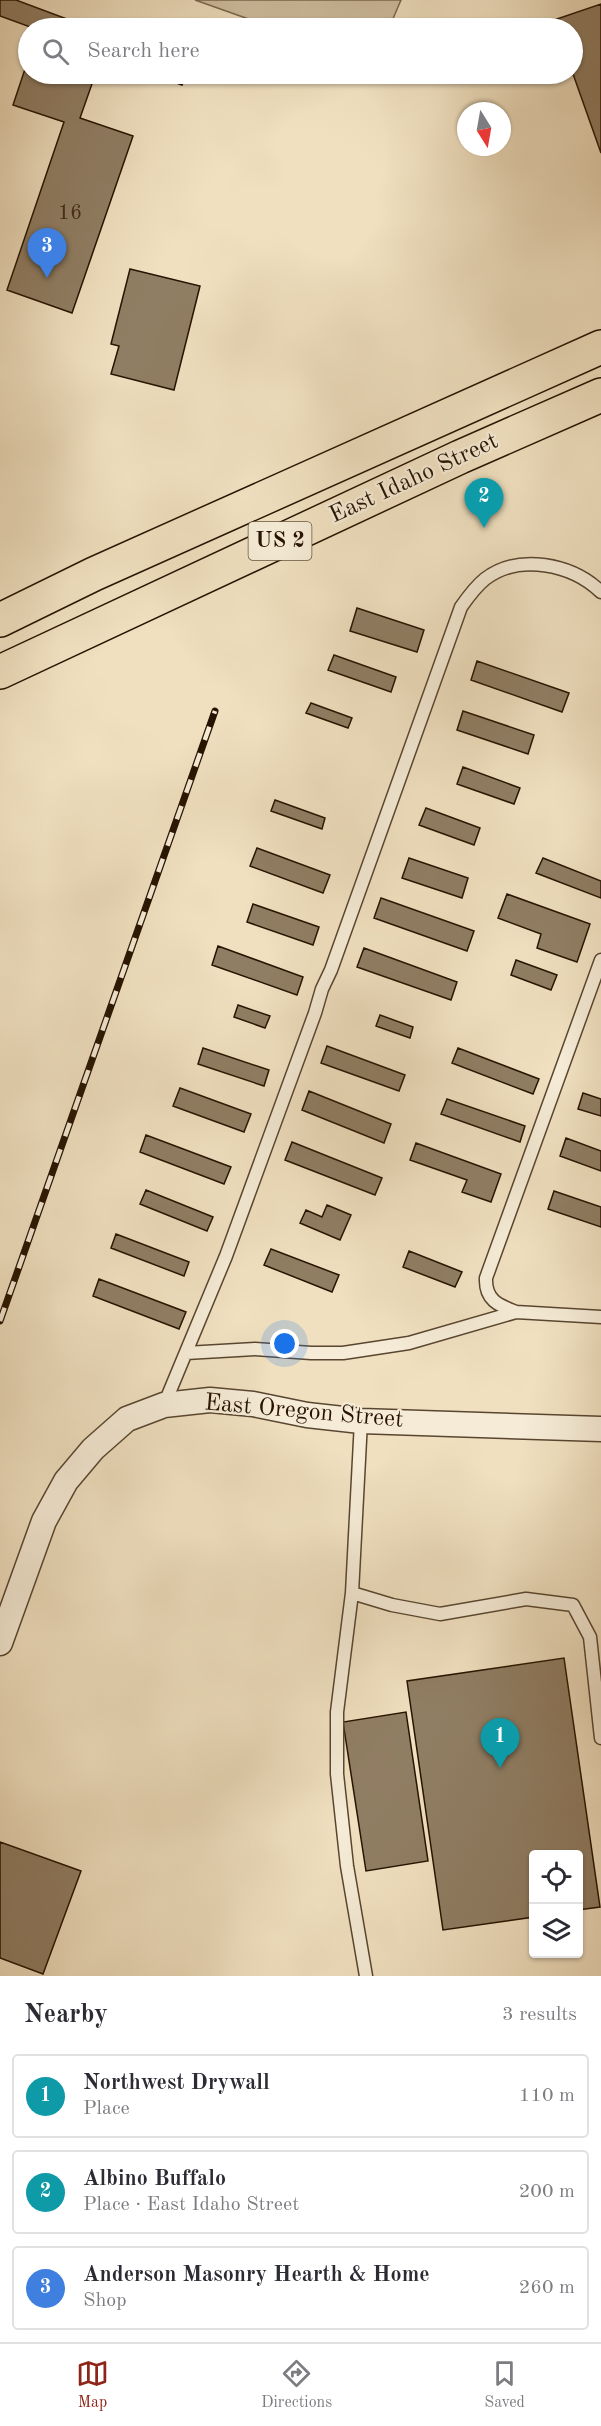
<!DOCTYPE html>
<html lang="en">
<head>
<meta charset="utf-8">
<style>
	body { margin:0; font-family:"Old Standard TT",serif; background:#f7f7f7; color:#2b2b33 }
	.controls { position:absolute; right:18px; bottom:18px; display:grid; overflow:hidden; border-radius:6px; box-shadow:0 2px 4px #0004 }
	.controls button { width:54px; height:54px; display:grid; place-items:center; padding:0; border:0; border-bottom:2px solid #e1e1e2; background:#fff; color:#2b2b33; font:30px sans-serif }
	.compass { position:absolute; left:457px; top:102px; width:54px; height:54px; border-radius:50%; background:#fff; box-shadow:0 2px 4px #0004; rotate:169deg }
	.you { position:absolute; left:285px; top:1344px; width:21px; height:21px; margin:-15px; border:4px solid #fff; border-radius:50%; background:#1a73e8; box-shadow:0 0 0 9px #1a73e833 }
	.badge { display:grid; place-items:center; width:39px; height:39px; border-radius:50%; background:#8f2418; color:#fff; font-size:20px; font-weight:700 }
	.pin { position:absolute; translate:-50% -50px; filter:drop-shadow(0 2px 3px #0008) }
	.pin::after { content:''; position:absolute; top:32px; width:21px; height:18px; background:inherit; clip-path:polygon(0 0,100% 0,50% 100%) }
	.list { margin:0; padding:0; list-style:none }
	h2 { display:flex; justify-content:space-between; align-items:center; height:78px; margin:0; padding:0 24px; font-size:26px }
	h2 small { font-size:20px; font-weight:400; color:#7c7c81 }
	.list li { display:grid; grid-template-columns:39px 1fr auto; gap:18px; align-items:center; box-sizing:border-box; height:84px; margin:0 12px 12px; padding:0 12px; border:2px solid #e1e1e2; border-radius:6px }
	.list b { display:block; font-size:22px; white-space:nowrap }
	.list p { margin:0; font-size:20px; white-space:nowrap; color:#7c7c81 }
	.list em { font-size:20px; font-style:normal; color:#7c7c81 }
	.icon { flex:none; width:33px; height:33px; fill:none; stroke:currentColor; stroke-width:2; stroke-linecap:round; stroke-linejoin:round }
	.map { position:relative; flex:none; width:601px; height:1976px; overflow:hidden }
	.search { position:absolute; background:#fff; box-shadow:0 2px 4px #0004; left:18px; right:18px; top:18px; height:66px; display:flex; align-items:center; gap:15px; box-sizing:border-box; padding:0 21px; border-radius:33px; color:#7c7c81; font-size:22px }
	.sheet { height:366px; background:#fff }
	nav { display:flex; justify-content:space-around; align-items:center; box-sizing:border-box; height:84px; border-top:2px solid #e1e1e2; background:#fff; font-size:16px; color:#7c7c81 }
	nav a { display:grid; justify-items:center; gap:3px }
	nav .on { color:#8f2418 }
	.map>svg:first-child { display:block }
	.green { fill:#cebd9f; stroke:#7a6850; stroke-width:1.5 }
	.building { fill:#907e64; stroke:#271300; stroke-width:1.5 }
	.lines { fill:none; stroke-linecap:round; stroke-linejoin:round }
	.lane-casing { stroke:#594630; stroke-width:15 }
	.street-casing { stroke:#594630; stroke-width:27 }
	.highway-casing { stroke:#271300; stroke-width:36 }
	.lane { stroke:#f5ebd6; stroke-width:12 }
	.street { stroke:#f5ebd6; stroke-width:24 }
	.highway { stroke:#f0e0c0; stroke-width:33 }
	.rail-casing { stroke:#271300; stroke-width:7 }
	.rail { stroke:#f5ebd6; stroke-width:4.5; stroke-dasharray:14; stroke-linecap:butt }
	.labels { text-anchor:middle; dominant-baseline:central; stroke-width:4.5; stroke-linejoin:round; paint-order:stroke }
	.number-label { font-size:21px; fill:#412e19 }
	.shield { fill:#f5ebd6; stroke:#655440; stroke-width:1.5 }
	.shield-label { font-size:22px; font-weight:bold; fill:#271300 }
	.street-label { font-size:24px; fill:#271300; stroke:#f5ebd6 }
</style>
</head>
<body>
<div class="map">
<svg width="601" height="1976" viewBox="0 0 601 1976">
	<rect width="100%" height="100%" fill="#f0e0c0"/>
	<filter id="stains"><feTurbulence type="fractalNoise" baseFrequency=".00333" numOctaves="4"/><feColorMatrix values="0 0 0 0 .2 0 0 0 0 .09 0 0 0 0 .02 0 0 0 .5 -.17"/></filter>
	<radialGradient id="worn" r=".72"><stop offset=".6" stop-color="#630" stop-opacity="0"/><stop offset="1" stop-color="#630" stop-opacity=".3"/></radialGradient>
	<path class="green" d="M195,0H401L389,28H274Z"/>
	<path class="building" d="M0,0H16L91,28H33L0,16Z
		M601,4V153L572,71V28H557L554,20Z
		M28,60V74H71L93,81L80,118L133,136L72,313L7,290L64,122L13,105Z
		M152,74H187L182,85Z
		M130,269L200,286L174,390L111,374L119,346L111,344Z
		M357,608L424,630L417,652L350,631Z
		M334,655L396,677L391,692L328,670Z
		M477,661L569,693L562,712L471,680Z
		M311,703L352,718L348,728L306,713Z
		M463,711L534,735L528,754L457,730Z
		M463,767L520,788L514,804L457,784Z
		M275,800L325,818L322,829L271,811Z
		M426,808L480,828L474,845L419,825Z
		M257,848L330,875L323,893L250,866Z
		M409,858L468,878L462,898L402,878Z
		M543,858L601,881V898L536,873Z
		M507,894L590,924L577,962L537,948L541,934L498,918Z
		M381,898L474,931L467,951L374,918Z
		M253,904L319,927L313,945L247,922Z
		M218,946L303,977L297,995L212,965Z
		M364,948L457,982L451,1000L357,967Z
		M516,960L557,975L551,990L511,975Z
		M238,1005L270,1016L265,1028L234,1017Z
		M380,1015L413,1027L410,1038L376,1026Z
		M327,1046L405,1075L399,1091L321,1063Z
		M203,1048L269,1070L264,1086L198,1064Z
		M458,1048L539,1079L533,1094L452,1063Z
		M180,1088L251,1114L244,1132L173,1106Z
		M309,1091L391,1124L384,1143L302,1110Z
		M583,1093L601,1099V1116L578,1109Z
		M447,1099L525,1126L520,1142L441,1114Z
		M146,1135L231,1167L224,1184L140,1152Z
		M566,1138L601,1151V1171L560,1156Z
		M292,1142L382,1178L375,1195L285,1160Z
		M416,1143L501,1174L491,1202L462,1192L467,1180L410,1160Z
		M146,1190L213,1217L207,1231L140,1204Z
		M554,1191L601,1207V1227L548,1209Z
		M327,1205L351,1215L340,1240L300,1223L306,1210L322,1217Z
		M116,1234L189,1262L184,1276L111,1248Z
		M271,1249L339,1275L332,1292L264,1265Z
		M409,1251L462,1272L455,1287L403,1267Z
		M99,1279L186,1312L179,1329L93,1296Z
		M564,1658L600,1907L578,1910V1854H534V1917L443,1930L407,1681Z
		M406,1712L428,1861L366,1871L343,1722Z
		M0,1842L81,1871L43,1974L0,1958Z"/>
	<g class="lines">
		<defs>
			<path id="lane" d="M516,1312C498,1305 485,1300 486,1278L601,960
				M186,1353L255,1349L311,1353H343L409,1343L516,1312L601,1317
				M164,1405L226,1256L315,1013L322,989L331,970L461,607C468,597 475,587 485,579C519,553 572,564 601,592
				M361,1421L352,1593L337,1712V1774L347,1866L366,1976
				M352,1593L392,1605L440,1614L526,1599L573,1605L590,1637L601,1738"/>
			<path id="street" d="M0,1643L44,1521L66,1481L93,1449L127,1419L164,1405L210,1400L253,1404L307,1415L361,1421L601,1429"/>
			<path id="highway" d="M0,620L94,574L601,347
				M0,672L460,457L601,395"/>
		</defs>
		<use href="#lane" class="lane-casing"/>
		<use href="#street" class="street-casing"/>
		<use href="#highway" class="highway-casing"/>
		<use href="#lane" class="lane"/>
		<use href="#street" class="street"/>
		<use href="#highway" class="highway"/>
		<defs>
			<path id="rail" d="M0,1321L215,711"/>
		</defs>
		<use href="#rail" class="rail-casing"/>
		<use href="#rail" class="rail"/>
	</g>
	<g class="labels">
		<g class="number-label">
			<text x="70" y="213">16</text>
		</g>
		<rect class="shield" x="248.5" y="522" width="63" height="38" rx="4.5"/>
		<g class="shield-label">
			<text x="280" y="541">US 2</text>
		</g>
		<g class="street-label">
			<text transform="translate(414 479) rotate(-25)">East Idaho Street</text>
			<text transform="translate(304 1412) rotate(5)">East Oregon Street</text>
		</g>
	</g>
	<rect width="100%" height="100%" filter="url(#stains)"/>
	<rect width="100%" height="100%" fill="url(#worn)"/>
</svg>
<div class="controls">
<button><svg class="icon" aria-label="locate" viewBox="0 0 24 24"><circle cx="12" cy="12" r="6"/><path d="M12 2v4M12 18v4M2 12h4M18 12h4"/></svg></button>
<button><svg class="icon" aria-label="layers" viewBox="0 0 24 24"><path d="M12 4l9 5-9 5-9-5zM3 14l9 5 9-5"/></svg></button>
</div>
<svg class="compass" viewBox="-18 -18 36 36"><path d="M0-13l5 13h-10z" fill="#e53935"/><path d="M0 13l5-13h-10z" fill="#7c7c81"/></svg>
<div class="you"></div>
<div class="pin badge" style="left:500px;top:1768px;background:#0f9aa8">1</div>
<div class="pin badge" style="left:484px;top:528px;background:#0f9aa8">2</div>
<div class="pin badge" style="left:47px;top:278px;background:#3f7fe0">3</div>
<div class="search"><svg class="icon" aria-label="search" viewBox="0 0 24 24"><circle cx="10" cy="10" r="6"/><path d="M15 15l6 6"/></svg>Search here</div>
</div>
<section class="sheet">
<h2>Nearby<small>3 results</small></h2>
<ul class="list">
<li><span class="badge" style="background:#0f9aa8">1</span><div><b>Northwest Drywall</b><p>Place</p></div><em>110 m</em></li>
<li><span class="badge" style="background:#0f9aa8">2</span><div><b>Albino Buffalo</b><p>Place · East Idaho Street</p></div><em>200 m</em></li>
<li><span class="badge" style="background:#3f7fe0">3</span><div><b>Anderson Masonry Hearth &amp; Home</b><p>Shop</p></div><em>260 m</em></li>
</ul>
</section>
<nav>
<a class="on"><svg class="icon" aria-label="map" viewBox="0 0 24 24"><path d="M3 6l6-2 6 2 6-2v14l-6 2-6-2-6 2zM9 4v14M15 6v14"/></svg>Map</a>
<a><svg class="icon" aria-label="directions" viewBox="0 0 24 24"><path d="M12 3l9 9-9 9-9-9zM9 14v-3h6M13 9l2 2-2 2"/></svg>Directions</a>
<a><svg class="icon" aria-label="saved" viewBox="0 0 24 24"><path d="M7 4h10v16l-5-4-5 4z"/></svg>Saved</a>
</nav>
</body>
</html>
